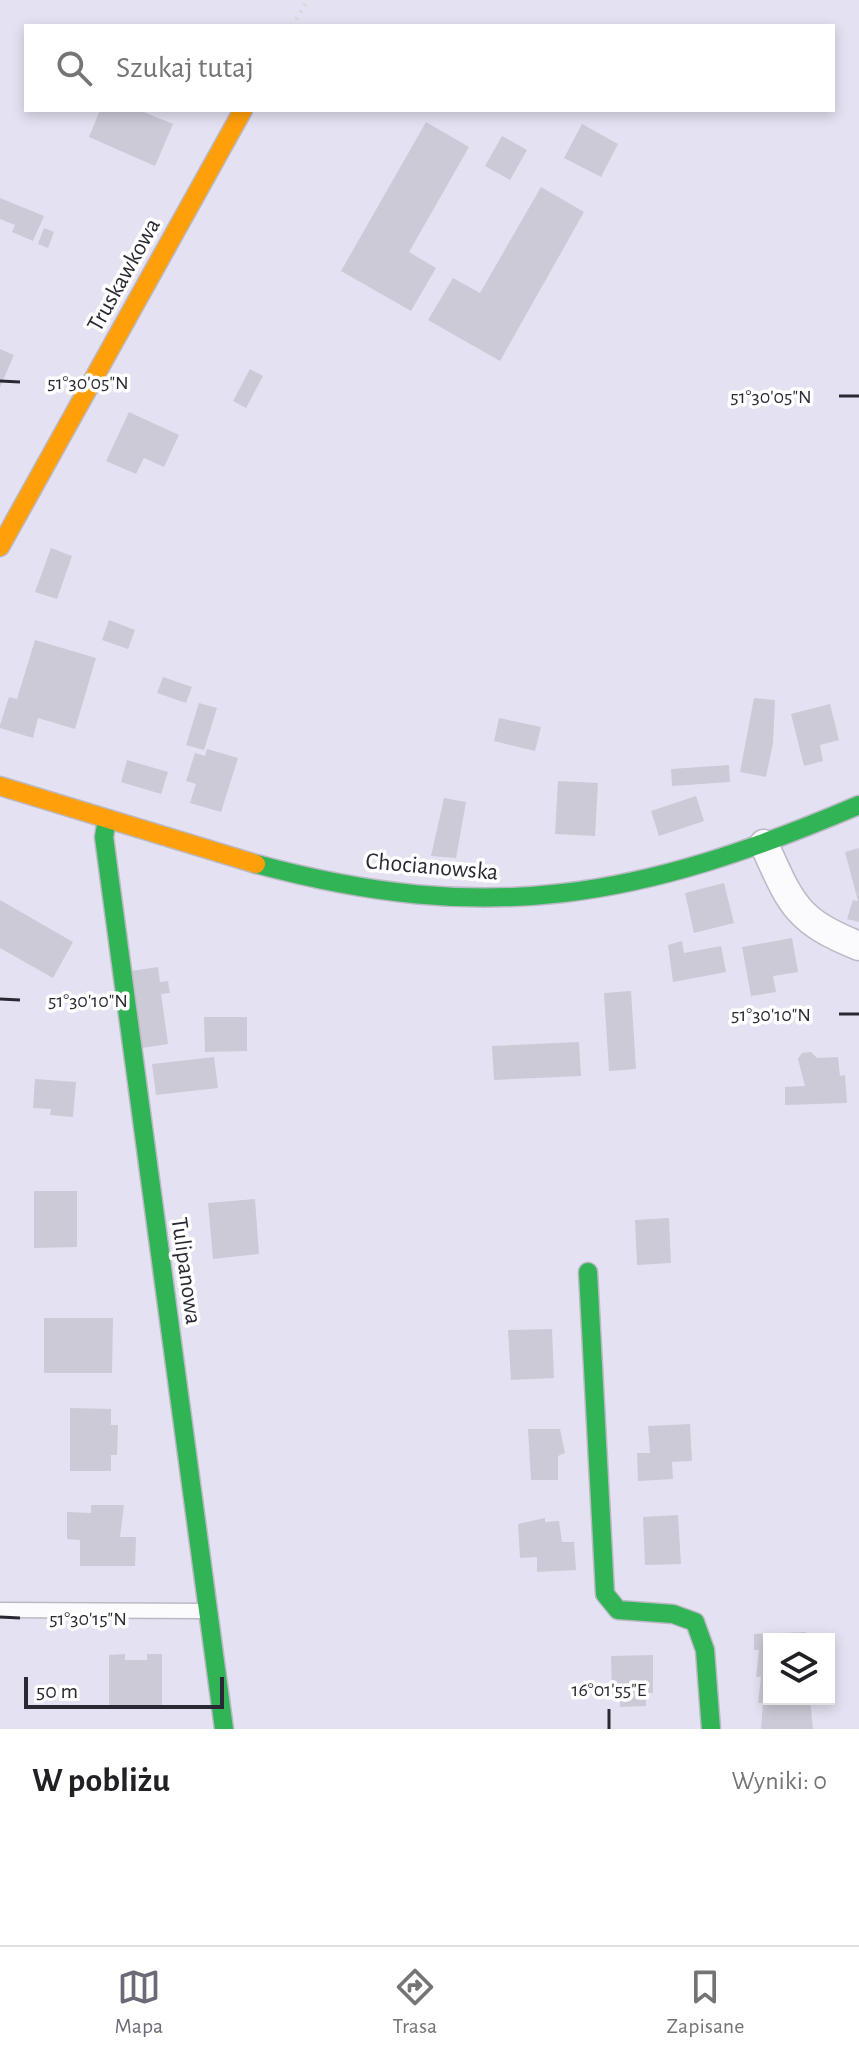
<!DOCTYPE html>
<html lang="pl">
<head>
<meta charset="utf-8">
<style>
	body { margin:0; font-family:"Alegreya Sans",sans-serif; background:#f6f6f6; color:#202124 }
	.controls { position:absolute; right:24px; bottom:24px; display:grid; overflow:hidden; border-radius:0px; box-shadow:0 4px 12px #0003 }
	.controls button { width:72px; height:72px; display:grid; place-items:center; padding:0; border:0; border-bottom:2px solid #e0e0e0; background:#fff; color:#202124; font:40px sans-serif }
	.scale { position:absolute; left:24px; bottom:20px; width:200px; box-sizing:border-box; padding-left:8px; border:4px solid #2a2933; border-top:0; font-size:22px; line-height:28px; white-space:nowrap; color:#2a2933; -webkit-text-stroke:6px #fff; paint-order:stroke }
	.list { margin:0; padding:0; list-style:none }
	h2 { display:flex; justify-content:space-between; align-items:center; height:104px; margin:0; padding:0 32px; font-size:34px }
	h2 small { font-size:26px; font-weight:400; color:#757577 }
	.icon { flex:none; width:44px; height:44px; fill:none; stroke:currentColor; stroke-width:2; stroke-linecap:round; stroke-linejoin:round }
	.map { position:relative; flex:none; width:859px; height:1729px; overflow:hidden }
	.search { position:absolute; background:#fff; box-shadow:0 4px 12px #0003; left:24px; right:24px; top:24px; height:88px; display:flex; align-items:center; gap:20px; box-sizing:border-box; padding:0 28px; border-radius:0px; color:#757577; font-size:30px }
	.sheet { height:216px; background:#fff }
	nav { display:flex; justify-content:space-around; align-items:center; box-sizing:border-box; height:112px; border-top:2px solid #e0e0e0; background:#fff; font-size:22px; color:#757577 }
	nav a { display:grid; justify-items:center; gap:4px }
	nav .on { color:#6b6a76 }
	.map>svg:first-child { display:block }
	.building { fill:#cccad6 }
	.lines { fill:none; stroke-linecap:round; stroke-linejoin:round }
	.lane-casing { stroke:#bbb9c5; stroke-width:17 }
	.street-casing { stroke:#bbb9c5; stroke-width:31 }
	.fast-casing { stroke:#bbb9c5; stroke-width:21 }
	.slow-casing { stroke:#bbb9c5; stroke-width:21 }
	.path { stroke:#d8d8dc; stroke-width:5; stroke-dasharray:2 6; stroke-linecap:butt }
	.lane { stroke:#fbfbfd; stroke-width:14 }
	.street { stroke:#fbfbfd; stroke-width:28 }
	.fast { stroke:#30b455; stroke-width:18 }
	.slow { stroke:#ff9f0a; stroke-width:18 }
	.ticks { fill:none; stroke:#2a2933; stroke-width:3 }
	.labels { text-anchor:middle; dominant-baseline:central; stroke-width:7; stroke-linejoin:round; paint-order:stroke }
	.street-label { font-size:24px; fill:#2a2933; stroke:#fff }
	.ticks-label { font-size:20px; text-anchor:middle; fill:#2a2933; stroke:#fff; stroke-width:7; stroke-linejoin:round; paint-order:stroke }
</style>
</head>
<body>
<div class="map">
<svg width="859" height="1729" viewBox="0 0 859 1729">
	<rect width="100%" height="100%" fill="#e4e2f2"/>
	<path class="building" d="M100,110H139L173,124L155,166L89,137Z
		M426,122L469,147L409,252L436,268L411,311L341,271Z
		M582,124L618,144L601,177L564,158Z
		M502,136L527,150L510,180L485,166Z
		M541,187L584,212L500,361L428,320L453,278L480,293Z
		M0,198L44,216L33,241L12,232L15,225L0,219Z
		M44,228L54,232L48,248L38,244Z
		M0,349L14,355L0,387Z
		M250,369L263,376L246,408L233,401Z
		M129,412L179,435L164,467L144,458L136,474L106,461Z
		M51,548L72,556L57,599L35,592Z
		M109,620L135,630L128,649L102,640Z
		M35,640L96,658L75,729L38,718L33,738L0,728V725L9,697L17,699Z
		M163,677L192,687L186,703L157,693Z
		M754,698L775,700L773,743L766,777L740,772Z
		M199,703L217,708L204,750L186,745Z
		M830,704L839,740L820,745L823,761L804,766L791,714Z
		M499,718L541,727L535,751L494,741Z
		M207,749L238,758L221,812L190,803L196,784L186,781L195,753L205,756Z
		M127,760L168,772L161,794L121,782Z
		M729,765L730,782L672,786L671,769Z
		M558,781L598,783L595,836L555,834Z
		M696,796L704,821L659,836L651,811Z
		M444,798L466,802L456,858L431,856Z
		M859,848V922L847,919L853,900L858,901L845,852Z
		M724,883L734,923L694,933L685,893Z
		M0,900L73,942L53,978L0,948Z
		M792,938L798,972L773,976L776,992L751,996L742,947Z
		M682,941L684,953L721,946L726,972L673,982L668,945Z
		M158,967L160,982L168,981L170,993L161,994L168,1044L142,1048L131,971Z
		M631,991L636,1069L609,1071L604,993Z
		M204,1017H247V1051L205,1052Z
		M579,1042L581,1076L494,1080L492,1046Z
		M811,1052L817,1058L838,1057L840,1076L845,1075L847,1103L785,1105V1087L805,1086L798,1059L802,1053Z
		M214,1057L218,1088L156,1095L152,1064Z
		M35,1079L76,1082L73,1117L50,1115L51,1109L33,1108Z
		M34,1191H77V1247L34,1248Z
		M255,1199L259,1254L213,1259L208,1203Z
		M669,1218L671,1263L637,1265L635,1220Z
		M44,1318H113L112,1373H44Z
		M552,1329L554,1378L511,1380L508,1330Z
		M70,1408L111,1409V1425H118L117,1455H111V1471H70Z
		M690,1424L692,1461L672,1462L673,1479L638,1481L637,1453H650L648,1426Z
		M528,1429H560L565,1453L558,1456V1480H531Z
		M91,1505H124L120,1537H136L135,1566H80V1540L67,1539V1512L91,1513Z
		M678,1515L681,1564L645,1565L643,1517Z
		M545,1518V1522L559,1521L562,1542H574L576,1570L537,1572V1557L520,1558L518,1524Z
		M806,1632V1639H769V1699H810L813,1729H761L763,1703H758L761,1677H756L759,1650H754V1634Z
		M125,1654V1660H147V1654H162V1707L109,1706V1655Z
		M653,1655V1693H646V1706L620,1707V1694H612L611,1656Z"/>
	<g class="lines">
		<defs>
			<path id="lane" d="M0,1610L207,1611"/>
			<path id="street" d="M764,844C791,904 796,921 859,946"/>
			<path id="fast" d="M107,819L104,837L224,1729
				M256,864C489,927 641,898 859,805
				M588,1272L605,1594L618,1610L673,1614L695,1622L705,1650L711,1729"/>
			<path id="slow" d="M0,547L243,110
				M0,786L256,864"/>
		</defs>
		<use href="#lane" class="lane-casing"/>
		<use href="#street" class="street-casing"/>
		<use href="#fast" class="fast-casing"/>
		<use href="#slow" class="slow-casing"/>
		<path class="path" d="M292,26L308,0"/>
		<use href="#lane" class="lane"/>
		<use href="#street" class="street"/>
		<use href="#fast" class="fast"/>
		<use href="#slow" class="slow"/>
	</g>
	<path class="ticks" d="M0,381L20,382M839,396H859M0,999L20,1000M839,1014H859M0,1617L20,1618M609,1729V1709"/>
	<g class="labels">
		<g class="street-label">
			<text transform="translate(124 275) rotate(-61)">Truskawkowa</text>
			<text transform="translate(432 867) rotate(5)">Chocianowska</text>
			<text transform="translate(186 1271) rotate(82)">Tulipanowa</text>
		</g>
	</g>
	<g class="ticks-label">
		<text x="88" y="389">51°30'05"N</text>
		<text x="771" y="403">51°30'05"N</text>
		<text x="88" y="1007">51°30'10"N</text>
		<text x="771" y="1021">51°30'10"N</text>
		<text x="88" y="1625">51°30'15"N</text>
		<text x="609" y="1696">16°01'55"E</text>
	</g>
</svg>
<div class="controls">
<button><svg class="icon" aria-label="layers" viewBox="0 0 24 24"><path d="M12 4l9 5-9 5-9-5zM3 14l9 5 9-5"/></svg></button>
</div>
<div class="scale">50 m</div>
<div class="search"><svg class="icon" aria-label="search" viewBox="0 0 24 24"><circle cx="10" cy="10" r="6"/><path d="M15 15l6 6"/></svg>Szukaj tutaj</div>
</div>
<section class="sheet">
<h2>W pobliżu<small>Wyniki: 0</small></h2>
<ul class="list">
</ul>
</section>
<nav>
<a class="on"><svg class="icon" aria-label="map" viewBox="0 0 24 24"><path d="M3 6l6-2 6 2 6-2v14l-6 2-6-2-6 2zM9 4v14M15 6v14"/></svg>Mapa</a>
<a><svg class="icon" aria-label="directions" viewBox="0 0 24 24"><path d="M12 3l9 9-9 9-9-9zM9 14v-3h6M13 9l2 2-2 2"/></svg>Trasa</a>
<a><svg class="icon" aria-label="saved" viewBox="0 0 24 24"><path d="M7 4h10v16l-5-4-5 4z"/></svg>Zapisane</a>
</nav>
</body>
</html>
